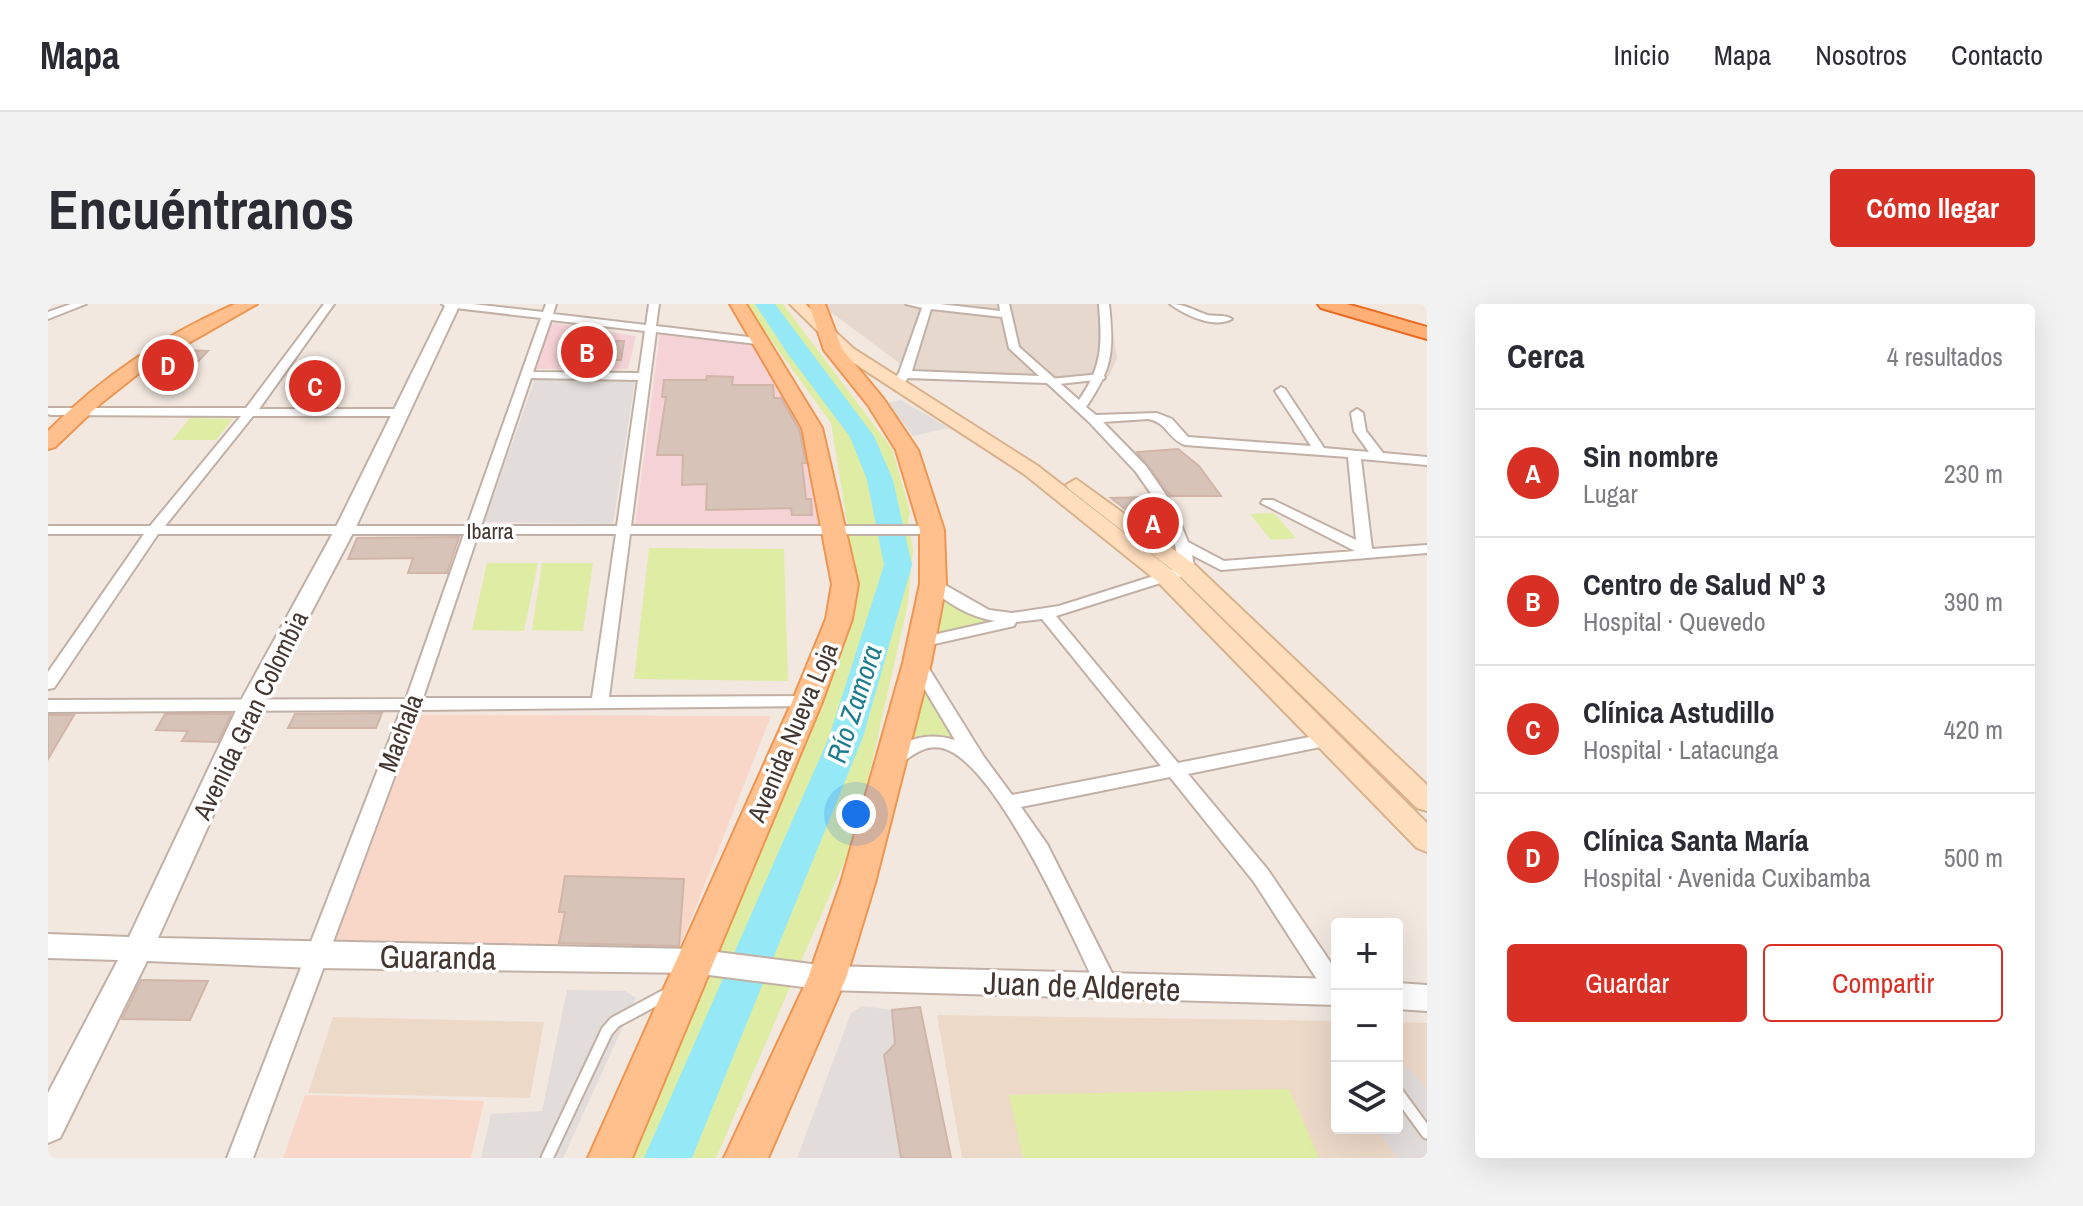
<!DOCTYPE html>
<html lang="es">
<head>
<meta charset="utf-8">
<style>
	body { margin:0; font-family:"Archivo Narrow",sans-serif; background:#f2f2f3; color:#2b2b33 }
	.controls { position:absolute; right:24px; bottom:24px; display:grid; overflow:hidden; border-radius:8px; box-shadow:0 8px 32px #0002 }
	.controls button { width:72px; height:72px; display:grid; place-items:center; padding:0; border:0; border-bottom:2px solid #e1e1e2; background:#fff; color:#2b2b33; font:40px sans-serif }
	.you { position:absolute; left:808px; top:510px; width:28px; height:28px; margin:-20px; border:6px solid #fff; border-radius:50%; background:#1a73e8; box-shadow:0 0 0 12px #1a73e833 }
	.badge { display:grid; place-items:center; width:52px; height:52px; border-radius:50%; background:#d93025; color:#fff; font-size:26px; font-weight:700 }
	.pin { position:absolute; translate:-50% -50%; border:4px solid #fff; box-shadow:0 2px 8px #0006 }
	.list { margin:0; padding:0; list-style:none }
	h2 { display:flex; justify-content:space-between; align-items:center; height:104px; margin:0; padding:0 32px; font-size:34px }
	h2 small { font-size:26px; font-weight:400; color:#7c7c81 }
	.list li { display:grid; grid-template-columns:52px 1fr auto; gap:24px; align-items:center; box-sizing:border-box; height:128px; padding:0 32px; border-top:2px solid #e1e1e2 }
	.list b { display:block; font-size:30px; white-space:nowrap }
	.list p { margin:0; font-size:26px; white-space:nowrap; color:#7c7c81 }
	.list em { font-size:26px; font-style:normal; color:#7c7c81 }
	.actions { display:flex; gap:16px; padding:24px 32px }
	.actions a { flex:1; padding:18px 0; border:2px solid #d93025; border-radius:8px; text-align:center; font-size:28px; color:#d93025 }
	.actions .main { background:#d93025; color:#fff }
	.icon { flex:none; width:44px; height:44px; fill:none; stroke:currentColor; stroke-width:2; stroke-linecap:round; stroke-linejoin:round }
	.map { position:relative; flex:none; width:1379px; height:854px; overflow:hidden; border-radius:8px }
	header { display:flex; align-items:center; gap:48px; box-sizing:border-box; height:112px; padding:0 40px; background:#fff; border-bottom:2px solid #e1e1e2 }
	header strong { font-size:38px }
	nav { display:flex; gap:44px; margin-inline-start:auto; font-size:28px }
	.intro { display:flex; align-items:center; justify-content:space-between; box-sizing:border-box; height:192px; padding:0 48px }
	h1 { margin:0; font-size:56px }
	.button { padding:20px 36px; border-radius:8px; background:#d93025; color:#fff; font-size:28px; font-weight:700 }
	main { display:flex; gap:48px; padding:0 48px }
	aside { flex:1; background:#fff; border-radius:8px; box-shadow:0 8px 32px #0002 }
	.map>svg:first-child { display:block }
	.residential { fill:#e7d8ce }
	.commercial { fill:#f8d7c8 }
	.education { fill:#edd9c8 }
	.medical { fill:#f5d2d6 }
	.green { fill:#dfeca4 }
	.parking { fill:#e2ddda }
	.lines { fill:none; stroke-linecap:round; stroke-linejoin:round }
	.river { fill:#95e9f7; fill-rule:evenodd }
	.building { fill:#d8c3b8; stroke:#d0b5a8; stroke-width:2 }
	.service-casing { stroke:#c1b0a5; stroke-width:15 }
	.pedestrian-casing { stroke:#c1b0a5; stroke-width:4 }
	.minor-casing { stroke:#c1b0a5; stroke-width:4 }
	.tertiary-casing { stroke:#c1b0a5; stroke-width:4 }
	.secondary-casing { stroke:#dab18d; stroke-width:4 }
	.primary-casing { stroke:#ef9552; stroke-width:4 }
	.trunk-casing { stroke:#ec6a20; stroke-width:4 }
	.service { stroke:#fff; stroke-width:11 }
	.pedestrian { fill:#fff; fill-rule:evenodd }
	.minor { fill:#fff; fill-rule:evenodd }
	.tertiary { fill:#fff; fill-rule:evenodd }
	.secondary { fill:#ffdebe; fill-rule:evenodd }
	.primary { fill:#ffc08d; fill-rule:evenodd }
	.trunk { fill:#ffb076; fill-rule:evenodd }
	.labels { text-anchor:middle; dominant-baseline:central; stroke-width:7; stroke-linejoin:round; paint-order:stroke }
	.far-street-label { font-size:22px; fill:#443731; stroke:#fff }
	.street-label { font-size:26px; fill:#443731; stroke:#fff }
	.water-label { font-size:28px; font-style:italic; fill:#1d7d8f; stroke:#fff }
	.near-street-label { font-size:32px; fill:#443731; stroke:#fff }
</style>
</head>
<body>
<header>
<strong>Mapa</strong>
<nav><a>Inicio</a><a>Mapa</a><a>Nosotros</a><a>Contacto</a></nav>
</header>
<div class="intro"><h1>Encuéntranos</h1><a class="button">Cómo llegar</a></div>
<main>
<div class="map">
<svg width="1379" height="854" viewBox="0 0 1379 854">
	<rect width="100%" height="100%" fill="#f2e8e0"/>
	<path class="residential" d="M772,0H1061L1069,54L1061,72L992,79L870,73Z"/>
	<path class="commercial" d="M373,411L723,412L630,648L283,640Z
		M257,791L436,797L423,854H235Z"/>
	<path class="education" d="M889,711L1289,717V824H1349V718L1379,719V854H914Z
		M285,713L496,718L482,794L260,789Z"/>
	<path class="medical" d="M507,19L588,32L580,65H488L502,21Z
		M612,29L708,41L756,116L780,221H587Z"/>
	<path class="green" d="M697,0H735L844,145L862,208L860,216L865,245L860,299L807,533L668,854H577L803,289L801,230L783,119Z
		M142,114L185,115L168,136H124Z
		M1226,209L1248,234L1223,236L1202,210Z
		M601,244L736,245L740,377L586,375Z
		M439,259H490L476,327L424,326Z
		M494,259H545L535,327L484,326Z
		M885,280L899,291L967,317L873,338Z
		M869,359L929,457L908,441L861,440Z
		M1241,785L1271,854H975L961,791Z"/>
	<path class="parking" d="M487,75L587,76L565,220L436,218Z
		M853,96L901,124L865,132L839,99Z
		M519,686L577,687L588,694L515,854H433L443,810L494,807Z
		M814,702L844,706L847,740L837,751L853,854H749L803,709Z
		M1349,760L1363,766L1379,785V854H1350L1327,824H1349Z"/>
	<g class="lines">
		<path class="river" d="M707,0H727L826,132L845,176L864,261L815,433L644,854H596L781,433L836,261L819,176L802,133L740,50Z"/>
	</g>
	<path class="building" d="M561,37H576L573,56H557Z
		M134,46L160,47L140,68H98Z
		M659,72L685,73L684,81H725L726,94H733L751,125L758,159H754L758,195H763L764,211H744L743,204L658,206L659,180L634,181L635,151H609L618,93H614L616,76H658Z
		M1130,145L1151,162L1173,192H1123L1089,148Z
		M1102,193L1109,203L1124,241L1063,194Z
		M411,233L399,269H360L365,254L300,255L309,234Z
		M334,409L328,424H240L247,410Z
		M117,410H183L170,438L134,437L140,427L108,426Z
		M0,411H26L0,455Z
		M517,572L636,575L631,642L511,639L517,608H511Z
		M93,676L160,677L142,716L74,715Z
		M872,703L903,854H853L836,751L847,740L844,706Z"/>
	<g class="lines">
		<defs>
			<path id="service" d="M1349,788L1379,829
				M499,854L559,727L567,718L621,689"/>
			<path id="pedestrian" d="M1053,70L1057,73L1056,75L1002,81L997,78L1002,75Z"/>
			<path id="minor" d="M23,0H38L0,15V8Z
				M276,0H286L211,105H353L359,109L357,112H205L117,222H419L493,14L399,3L394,0H425L495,8L498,0H508L505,10L598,21L601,0H611L608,22L709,34L714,37L709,40L608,28L583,222H884L891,226L884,230H582L561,393L759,392L768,398L765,402L371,406L205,854H179L353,406L0,408V396L358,395L416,230H110L6,384L0,385V368L96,230H0V222H102L193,112L3,111L0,110V104H198ZM503,16L597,27L591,69L485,68ZM483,74L590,76L569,222H433ZM430,230H568L544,394H375Z
				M858,0H892L952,7L951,0H961L971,43L1031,96C1055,61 1054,41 1051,0H1061C1066,46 1065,64 1038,103L1048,111L1109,109L1124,115L1140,133L1263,142L1227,87L1233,83L1237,85L1276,144L1321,148L1306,127L1303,109L1309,105L1315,109L1318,127L1335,149L1379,153V161L1313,155L1324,245L1379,241V249L1173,266L1144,251L1147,266L1144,269L1008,312L1130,459L1277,430L1283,432L1286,436L1283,440L1277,442L1140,470L1220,566L1289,668V696L1281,694L1206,578L1122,473L973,503L999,540L1071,683L1068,690L1060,692L1052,690C1026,637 949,457 894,444C868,438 857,466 837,460L835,456L837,452C859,434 880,428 907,436L861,359L869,354L875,355L936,453L964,491L1113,462L994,315L968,318L966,322L873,343L865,338L867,335L947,317C921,313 900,299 880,283V277H890L941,306L964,309L1011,302L1131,264L1127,240L1111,201L1088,168L1041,118L999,79L860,74L854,81H846L844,79L851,69L874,4ZM883,5L954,13L961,44L991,72L864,67ZM1100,115C1119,118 1120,135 1137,141L1300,153L1308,236L1225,196H1215L1213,199L1307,247L1176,257L1140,238L1125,201L1098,162L1055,118Z
				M1122,0C1137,0 1145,6 1159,11C1168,13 1176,10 1184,15C1166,25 1137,11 1122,0Z"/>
			<path id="tertiary" d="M398,0H412L306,227L215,400L110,634L645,645L779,662L1289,675V701L779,686L645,669L266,664L99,657L12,834L0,839V789L70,656L0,654V630L81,633L191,400L286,227Z
				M1349,679L1379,681V707L1349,705Z"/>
			<path id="secondary" d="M742,0H757L806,45L990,162L1125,267L1379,519V548L1369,544L1109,277L976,170L795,52Z
				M1028,175L1147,261L1379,481V507L1369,504L1131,271L1021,185L1018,181Z"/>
			<path id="primary" d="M187,0H209L100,62L52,100L7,143L0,145V127C54,73 116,31 187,0Z
				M682,0H698L774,124L810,280L804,315L774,398L584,854H540L744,398L778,315L784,280L754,124Z
				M761,0H777L794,45L835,94L870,146L896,226L898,280L883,359L827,579L798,674L720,854H676L760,674L793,579L855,359L872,280V226L848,146L820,101L776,46Z"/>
			<path id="trunk" d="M1270,0H1299L1379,23V35L1273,4Z"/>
		</defs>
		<use href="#service" class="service-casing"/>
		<use href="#pedestrian" class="pedestrian-casing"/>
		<use href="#minor" class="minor-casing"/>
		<use href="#tertiary" class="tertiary-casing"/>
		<use href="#secondary" class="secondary-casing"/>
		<use href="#primary" class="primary-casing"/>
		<use href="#trunk" class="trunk-casing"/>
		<use href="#service" class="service"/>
		<use href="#pedestrian" class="pedestrian"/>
		<use href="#minor" class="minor"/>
		<use href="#tertiary" class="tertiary"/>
		<use href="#secondary" class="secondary"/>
		<use href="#primary" class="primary"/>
		<use href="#trunk" class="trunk"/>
	</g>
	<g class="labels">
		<g class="far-street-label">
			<text x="442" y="227">Ibarra</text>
		</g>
		<g class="street-label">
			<text transform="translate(202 411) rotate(-64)">Avenida Gran Colombia</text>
			<text transform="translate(744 428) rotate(-67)">Avenida Nueva Loja</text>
			<text transform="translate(352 429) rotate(-69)">Machala</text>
		</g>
		<g class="water-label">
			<text transform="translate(806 400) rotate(-72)">Río Zamora</text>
		</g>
		<g class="near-street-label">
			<text transform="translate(390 653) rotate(1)">Guaranda</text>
			<text transform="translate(1034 682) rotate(2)">Juan de Alderete</text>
		</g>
	</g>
</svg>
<div class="controls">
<button>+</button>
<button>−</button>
<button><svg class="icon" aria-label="layers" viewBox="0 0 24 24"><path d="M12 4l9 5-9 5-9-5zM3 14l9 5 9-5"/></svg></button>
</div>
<div class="you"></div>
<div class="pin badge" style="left:1105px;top:219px">A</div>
<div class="pin badge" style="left:539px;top:48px">B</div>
<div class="pin badge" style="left:267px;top:82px">C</div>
<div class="pin badge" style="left:120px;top:61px">D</div>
</div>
<aside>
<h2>Cerca<small>4 resultados</small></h2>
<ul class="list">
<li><span class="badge">A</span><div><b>Sin nombre</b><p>Lugar</p></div><em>230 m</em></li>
<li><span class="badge">B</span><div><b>Centro de Salud Nº 3</b><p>Hospital · Quevedo</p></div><em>390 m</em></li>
<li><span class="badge">C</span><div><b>Clínica Astudillo</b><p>Hospital · Latacunga</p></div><em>420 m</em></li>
<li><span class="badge">D</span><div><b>Clínica Santa María</b><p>Hospital · Avenida Cuxibamba</p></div><em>500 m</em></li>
</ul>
<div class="actions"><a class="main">Guardar</a><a>Compartir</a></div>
</aside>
</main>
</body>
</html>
